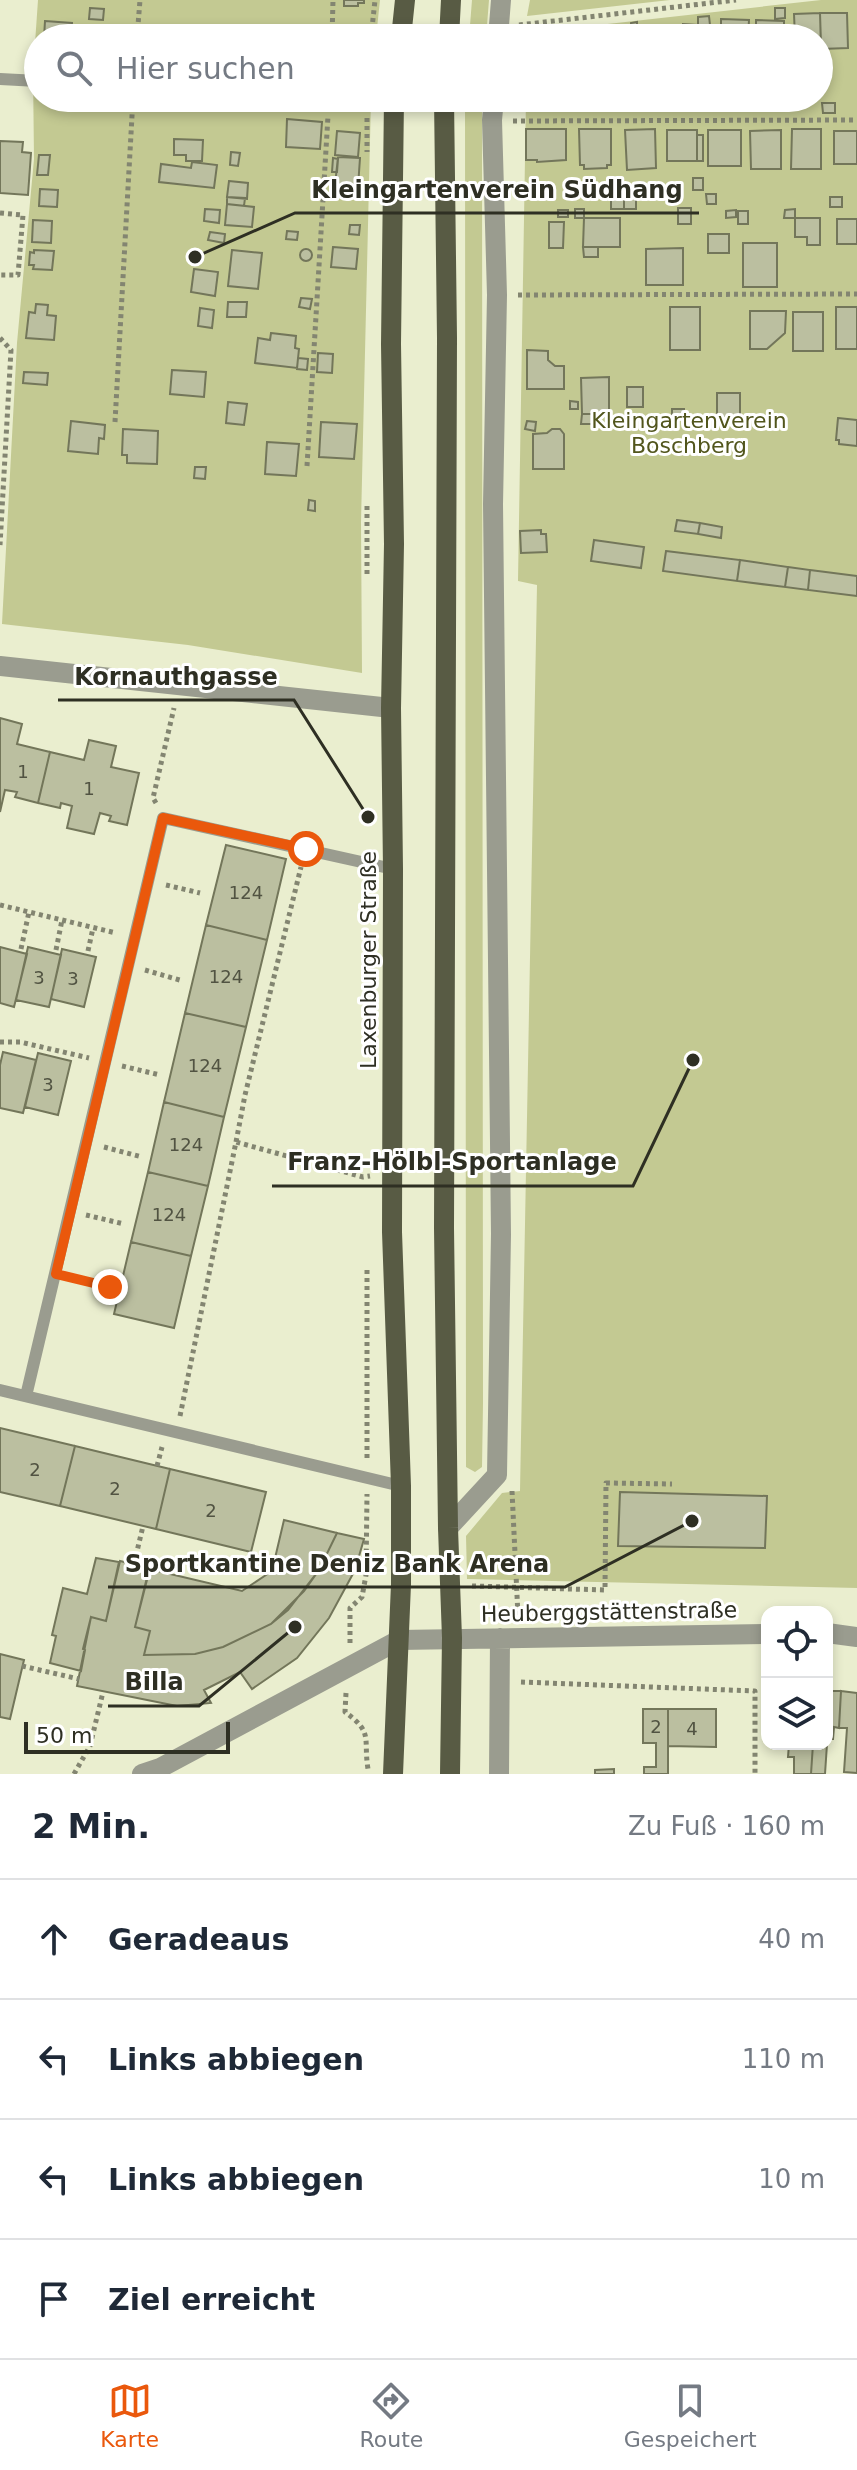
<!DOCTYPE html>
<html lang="de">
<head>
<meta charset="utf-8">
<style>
	body { margin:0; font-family:"DejaVu Sans",sans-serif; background:#f2f2f3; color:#1f2937 }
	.controls { position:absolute; right:24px; bottom:24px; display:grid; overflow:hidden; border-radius:16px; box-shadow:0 4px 12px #0003 }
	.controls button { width:72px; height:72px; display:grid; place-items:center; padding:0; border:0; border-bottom:2px solid #e0e1e3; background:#fff; color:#1f2937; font:40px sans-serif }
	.scale { position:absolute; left:24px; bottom:20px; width:206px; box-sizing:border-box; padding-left:8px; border:4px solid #2e2f23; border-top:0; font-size:22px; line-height:28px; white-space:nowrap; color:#2e2f23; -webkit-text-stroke:6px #fff; paint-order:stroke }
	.stop { position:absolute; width:24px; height:24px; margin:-18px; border:6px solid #ea580c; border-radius:50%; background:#fff }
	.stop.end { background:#ea580c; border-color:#fff; box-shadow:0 2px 8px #0008 }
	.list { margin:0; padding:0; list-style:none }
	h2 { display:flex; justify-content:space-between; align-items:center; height:104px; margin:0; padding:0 32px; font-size:34px }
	h2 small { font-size:26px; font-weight:400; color:#747a83 }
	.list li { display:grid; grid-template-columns:52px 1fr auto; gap:24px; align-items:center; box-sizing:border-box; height:120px; padding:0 32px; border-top:2px solid #e0e1e3 }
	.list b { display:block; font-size:30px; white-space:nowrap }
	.list em { font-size:26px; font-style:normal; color:#747a83 }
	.icon { flex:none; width:44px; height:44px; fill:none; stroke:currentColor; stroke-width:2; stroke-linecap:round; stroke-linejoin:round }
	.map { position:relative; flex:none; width:857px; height:1774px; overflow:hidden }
	.search { position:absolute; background:#fff; box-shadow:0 4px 12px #0003; left:24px; right:24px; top:24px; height:88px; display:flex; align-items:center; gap:20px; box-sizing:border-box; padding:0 28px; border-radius:44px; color:#747a83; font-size:30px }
	.sheet { height:584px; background:#fff }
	nav { display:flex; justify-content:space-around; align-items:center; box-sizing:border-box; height:112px; border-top:2px solid #e0e1e3; background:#fff; font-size:22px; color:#747a83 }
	nav a { display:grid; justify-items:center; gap:4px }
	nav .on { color:#ea580c }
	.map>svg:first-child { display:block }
	.green { fill:#c3c992 }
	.building { fill:#bbbfa0; stroke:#73765a; stroke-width:2 }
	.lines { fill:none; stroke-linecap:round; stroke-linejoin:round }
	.path { stroke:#838571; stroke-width:5; stroke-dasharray:4 4; stroke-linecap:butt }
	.lane { stroke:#9a9c8f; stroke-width:12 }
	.street { stroke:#9a9c8f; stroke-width:20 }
	.primary { stroke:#585b44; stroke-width:20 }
	.route { stroke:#ea580c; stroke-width:10 }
	.labels { text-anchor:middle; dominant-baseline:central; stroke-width:6; stroke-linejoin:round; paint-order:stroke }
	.number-label { font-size:18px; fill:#515342 }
	.park-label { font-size:22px; fill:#51551c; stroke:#fff }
	.street-label { font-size:22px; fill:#2e2f23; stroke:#fff }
	.leader { fill:none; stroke:#2e2f23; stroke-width:3 }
	.callout-dot { fill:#2e2f23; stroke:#fff; stroke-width:3 }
	.callout-label { font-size:24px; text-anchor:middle; font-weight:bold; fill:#2e2f23; stroke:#fff; stroke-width:6; stroke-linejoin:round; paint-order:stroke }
</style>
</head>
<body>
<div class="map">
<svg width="857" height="1774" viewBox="0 0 857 1774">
	<rect width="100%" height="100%" fill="#eaeecf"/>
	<path class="green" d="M38,0H380L376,38H38V98H371L361,522L362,673L188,645L2,624L17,343L34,159L33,72Z
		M472,0H489L486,38H469Z
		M530,0H670L527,16Z
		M821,0H857V1588L467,1579L466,1536L502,1493L520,1491L537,585L518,581L526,98H819V38H527V33Z
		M465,98H482L483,1403L482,1467L475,1472L466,1467Z"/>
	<path class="building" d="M344,0H364V3H358V6H344Z
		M90,8L104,9L103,20L89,19Z
		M775,8H785V18L775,19Z
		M820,13L821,44L819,38H795L794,14Z
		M820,13H847L848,48L821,49Z
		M709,16L710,25H715L714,38H683V24L698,25V17Z
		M721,19L749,20L748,38H721Z
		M756,20L784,21V38H756Z
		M45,21L72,23L71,38H44Z
		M637,22V32L631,33V23Z
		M670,26L671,38H635L638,37L637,27Z
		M566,33H580V38H567Z
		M822,103H835V113H823Z
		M287,119L322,122L320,149L286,147Z
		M526,129H566V160L537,162V160H526Z
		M579,129H611V165H607V168L584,169V165H580Z
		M655,129L656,168L627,170L625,130Z
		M792,129H821V169H791Z
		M667,130H697V161H667Z
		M708,130H741V166H708Z
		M781,130V169H751L750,131Z
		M337,131L360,133L358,157L335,155Z
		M834,131H857V164H834Z
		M697,135H703V161H697Z
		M174,139L203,140L202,161H186V155H174Z
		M0,141L23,142L22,152L31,153L28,195L0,193Z
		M231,152L240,153L238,166L230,165Z
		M39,155H50L48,175H37Z
		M338,157L360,158L358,187L335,185Z
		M333,158L338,159L337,172H332Z
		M192,162L217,165L214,188L159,182L161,164L191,168Z
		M693,178H703V190H693Z
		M229,181L248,183L247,199L227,197Z
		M40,189L58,190L57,207L39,206Z
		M706,194H716V204H707Z
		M227,197L245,198L244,206L227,204Z
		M636,197V209H624V198Z
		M830,197H842V207H830Z
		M611,198H624V209H611Z
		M227,204L254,207L252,227L225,225Z
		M678,208H691V224H678Z
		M205,209L220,210L219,223L204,221Z
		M575,209H584V218H575Z
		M795,209V218H784L785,210Z
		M558,210H568V217H558Z
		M736,210V217L726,218V211Z
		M738,211H748V224H738Z
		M584,218H620V247H583Z
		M795,218H820V245H807V237H795Z
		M837,219H857V244H837Z
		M33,220L52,221L51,243L32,242Z
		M549,222H564L563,248H549Z
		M350,225H360L359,235L349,234Z
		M287,231L298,232L297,240L286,239Z
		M210,232L225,234L224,243L208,240Z
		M708,234H729V253H708Z
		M743,243H777V287H743Z
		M333,247L358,249L356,269L331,267Z
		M583,247H598V257H584Z
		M683,248V285H646V249Z
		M300 255a6 6 0 1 1 12 0a6 6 0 1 1-12 0Z
		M34,250L54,251L52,270L33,269L34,265H29L30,252L34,253Z
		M232,250L262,253L258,289L228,286Z
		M194,269L218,272L215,296L191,292Z
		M301,298L312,299L310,309L299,307Z
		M228,302H247L246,317H227Z
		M36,304L48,305L47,315L56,316L54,340L26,338L29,312L35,313Z
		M670,307H700V350H670Z
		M836,307H857V349H836Z
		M200,308L214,310L212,328L198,326Z
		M750,311H786L785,333L767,349H750Z
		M793,312H823V351H793Z
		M271,333L296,336L295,348L299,349L297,368L255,363L258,338L270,340Z
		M527,350L548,351V360L555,366H564V389H527Z
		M318,353L333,354L332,373L317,372Z
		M298,358L308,359L307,370L297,369Z
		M172,370L206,372L204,397L170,394Z
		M24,372L48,373L47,385L23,383Z
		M609,377V414H582L581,378Z
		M627,387H643V407H627Z
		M717,393H740V420H717Z
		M570,401L578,402V409H570Z
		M228,402L247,404L244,425L226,423Z
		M672,409H684V417H672Z
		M582,414H593V424H581Z
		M838,418L857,420V446L839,444V440H836Z
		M71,421L105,425L104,439L99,438L98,454L68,451Z
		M527,421L536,422L535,431L525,429Z
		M321,422L357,424L354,459L319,457Z
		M123,429L158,431L157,464L127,463V455H122Z
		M552,429H560L564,434V469H533V434L547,433Z
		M267,442L299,444L296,476L265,474Z
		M195,467H206L205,479L194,478Z
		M309,500L315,501V511L308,510Z
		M677,520L700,523L698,534L675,531Z
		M700,523L722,527L721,538L698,534Z
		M541,530V534H546L547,552L521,553L520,531Z
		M594,540L644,547L641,568L591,561Z
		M666,551L740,560L737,581L663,571Z
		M740,560L788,567L785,587L737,581Z
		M788,567L810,570L808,590L785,587Z
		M810,570L857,576V596L808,590Z
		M0,718L22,724L17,744L50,752L38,803L15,797L17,792L5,790L0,812Z
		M89,740L116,746L111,767L139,773L127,825L109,821L111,816L100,813L94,834L67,828L72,806L61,803L60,808L38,803L50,752L84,760Z
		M226,845L286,859L267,940L206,925Z
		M206,925L267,940L246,1027L185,1013Z
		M0,947L27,954L14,1007L0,1003Z
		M28,947L61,955L49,1007L16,1000Z
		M62,949L96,957L84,1007L51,999Z
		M185,1013L246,1027L224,1117L164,1102Z
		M3,1052L36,1060L23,1113L0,1108V1065Z
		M38,1053L71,1061L58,1115L25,1107Z
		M164,1102L224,1117L208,1186L148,1172Z
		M148,1172L208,1186L191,1256L131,1242Z
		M131,1242L191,1256L174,1328L114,1314Z
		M0,1428L75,1446L60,1506L0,1492Z
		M75,1446L170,1469L156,1529L60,1506Z
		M170,1469L266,1492L251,1552L156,1529Z
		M620,1492L767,1496L765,1548L618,1546Z
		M284,1520L337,1533L319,1570L288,1610L271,1624L223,1647L195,1654L144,1655L150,1631L135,1627L149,1569L242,1591L272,1571Z
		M337,1533L364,1539L355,1570L329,1618L297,1658L252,1689L240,1672L204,1690L211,1703L177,1706L77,1686L91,1617L106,1621L120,1561L150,1568L135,1627L150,1631L144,1655L195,1654L223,1647L271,1624L304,1591L319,1570Z
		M96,1558L119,1562L106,1621L91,1617L83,1649L85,1650L81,1671L50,1663L56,1636L52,1635L63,1588L87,1594Z
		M0,1654L24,1660L10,1719L0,1717Z
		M827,1691H841L839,1728L834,1727L833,1739H827V1743Z
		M841,1691L857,1693V1773L844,1772L847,1728H839Z
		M643,1709H668V1774H644V1767H656V1743H643Z
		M668,1709H716V1747L668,1746Z
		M789,1744H813L811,1774H794V1757H788Z
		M813,1744H827L825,1774H811Z
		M614,1769V1774H595V1770Z"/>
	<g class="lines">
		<path class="path" d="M519,25L736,0
			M137,38L140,0
			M332,38L333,0
			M371,38L375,0
			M367,118V152
			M513,121L857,120
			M0,213L23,215L18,275H0
			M518,295L857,294
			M0,338L11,350L0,545
			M115,422L133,98
			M307,466L328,116
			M367,506V576
			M156,803L153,798L174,708
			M166,885L200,893
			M0,905L116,933
			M21,949L29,912
			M56,950L62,920
			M88,951L93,928
			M145,970L183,981
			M0,1042H20L89,1058
			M122,1066L160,1075
			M236,1142L245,1095L301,867
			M104,1147L142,1157
			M86,1215L124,1224
			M367,1270V1460
			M73,1278L110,1287
			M180,1416L236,1142L363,1177L370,1176
			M157,1466L162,1447
			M512,1491L518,1616
			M134,1564L143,1526
			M472,1586L605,1590L606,1483L672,1484
			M350,1643V1608L362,1597L366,1575L367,1494
			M22,1666L79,1679
			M521,1682L755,1691V1774
			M346,1693L345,1712C374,1733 363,1738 368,1769
			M74,1774L90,1746L103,1692"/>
		<path class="lane" d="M0,79L38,81
			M291,98L393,104
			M0,1390L401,1486
			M26,1396L163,818L393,869"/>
		<path class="street" d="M498,38L501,0
			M0,666L391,708
			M448,1528L497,1475L501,1234L493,504L497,295L492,120L494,98
			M827,1633L857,1637
			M142,1774L160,1768L399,1640L767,1634
			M499,1774L500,1638"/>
		<path class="primary" d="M401,38L405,0
			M449,38L451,0
			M444,98L447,338L444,1228L448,1528L452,1638L450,1774
			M393,1774L401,1584V1486L392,1232L393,869L391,708L394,544L391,344L394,98"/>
	</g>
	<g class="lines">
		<path class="route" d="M110,1287L56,1274L163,818L306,849"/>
	</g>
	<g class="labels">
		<g class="number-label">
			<text x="23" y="771">1</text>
			<text x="89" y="788">1</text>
			<text x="246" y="892">124</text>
			<text x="226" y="976">124</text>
			<text x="39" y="977">3</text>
			<text x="73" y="978">3</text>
			<text x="205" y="1065">124</text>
			<text x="48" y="1084">3</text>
			<text x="186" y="1144">124</text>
			<text x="169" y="1214">124</text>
			<text x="35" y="1469">2</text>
			<text x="115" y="1488">2</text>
			<text x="211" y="1510">2</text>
			<text x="656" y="1726">2</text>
			<text x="692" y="1728">4</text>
		</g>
		<g class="park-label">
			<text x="689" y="420">Kleingartenverein<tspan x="689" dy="25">Boschberg</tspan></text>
		</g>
		<g class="street-label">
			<text transform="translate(368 960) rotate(-90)">Laxenburger Straße</text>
			<text transform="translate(609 1612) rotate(-1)">Heuberggstättenstraße</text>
		</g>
	</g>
	<path class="leader" d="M195 257L295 213H699M368 817L294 700H58M693 1060L633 1186H272M692 1521L565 1587H108M295 1627L199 1706H108"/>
	<g class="callout-dot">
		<circle cx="195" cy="257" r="8"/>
		<circle cx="368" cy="817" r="8"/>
		<circle cx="693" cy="1060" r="8"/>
		<circle cx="692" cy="1521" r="8"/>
		<circle cx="295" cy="1627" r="8"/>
	</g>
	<g class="callout-label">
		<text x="497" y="198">Kleingartenverein Südhang</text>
		<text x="176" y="685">Kornauthgasse</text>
		<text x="452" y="1170">Franz-Hölbl-Sportanlage</text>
		<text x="337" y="1572">Sportkantine Deniz Bank Arena</text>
		<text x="154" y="1690">Billa</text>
	</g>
</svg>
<div class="controls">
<button><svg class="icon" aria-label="locate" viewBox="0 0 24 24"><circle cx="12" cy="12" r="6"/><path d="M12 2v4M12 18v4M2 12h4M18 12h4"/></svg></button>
<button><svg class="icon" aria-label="layers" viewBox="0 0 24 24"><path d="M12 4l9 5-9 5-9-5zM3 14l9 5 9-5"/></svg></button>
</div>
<div class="scale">50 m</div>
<div class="stop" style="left:306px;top:849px"></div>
<div class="stop end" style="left:110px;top:1287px"></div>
<div class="search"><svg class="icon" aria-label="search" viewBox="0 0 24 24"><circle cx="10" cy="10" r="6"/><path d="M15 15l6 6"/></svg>Hier suchen</div>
</div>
<section class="sheet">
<h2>2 Min.<small>Zu Fuß · 160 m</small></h2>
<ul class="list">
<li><svg class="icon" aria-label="ahead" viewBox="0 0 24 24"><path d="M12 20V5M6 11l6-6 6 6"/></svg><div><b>Geradeaus</b></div><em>40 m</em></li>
<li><svg class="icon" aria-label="left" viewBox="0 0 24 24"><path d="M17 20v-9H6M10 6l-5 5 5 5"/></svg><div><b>Links abbiegen</b></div><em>110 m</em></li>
<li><svg class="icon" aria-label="left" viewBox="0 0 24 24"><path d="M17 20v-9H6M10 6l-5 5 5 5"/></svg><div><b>Links abbiegen</b></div><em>10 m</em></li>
<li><svg class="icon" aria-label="arrive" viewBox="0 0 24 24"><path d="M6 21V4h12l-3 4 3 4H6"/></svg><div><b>Ziel erreicht</b></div></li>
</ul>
</section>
<nav>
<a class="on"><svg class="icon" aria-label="map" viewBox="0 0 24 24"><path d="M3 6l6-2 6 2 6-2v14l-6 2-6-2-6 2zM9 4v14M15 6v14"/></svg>Karte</a>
<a><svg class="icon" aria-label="directions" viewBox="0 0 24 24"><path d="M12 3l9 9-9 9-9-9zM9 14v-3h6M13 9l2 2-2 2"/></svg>Route</a>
<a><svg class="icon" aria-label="saved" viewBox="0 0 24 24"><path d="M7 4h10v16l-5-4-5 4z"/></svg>Gespeichert</a>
</nav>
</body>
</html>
